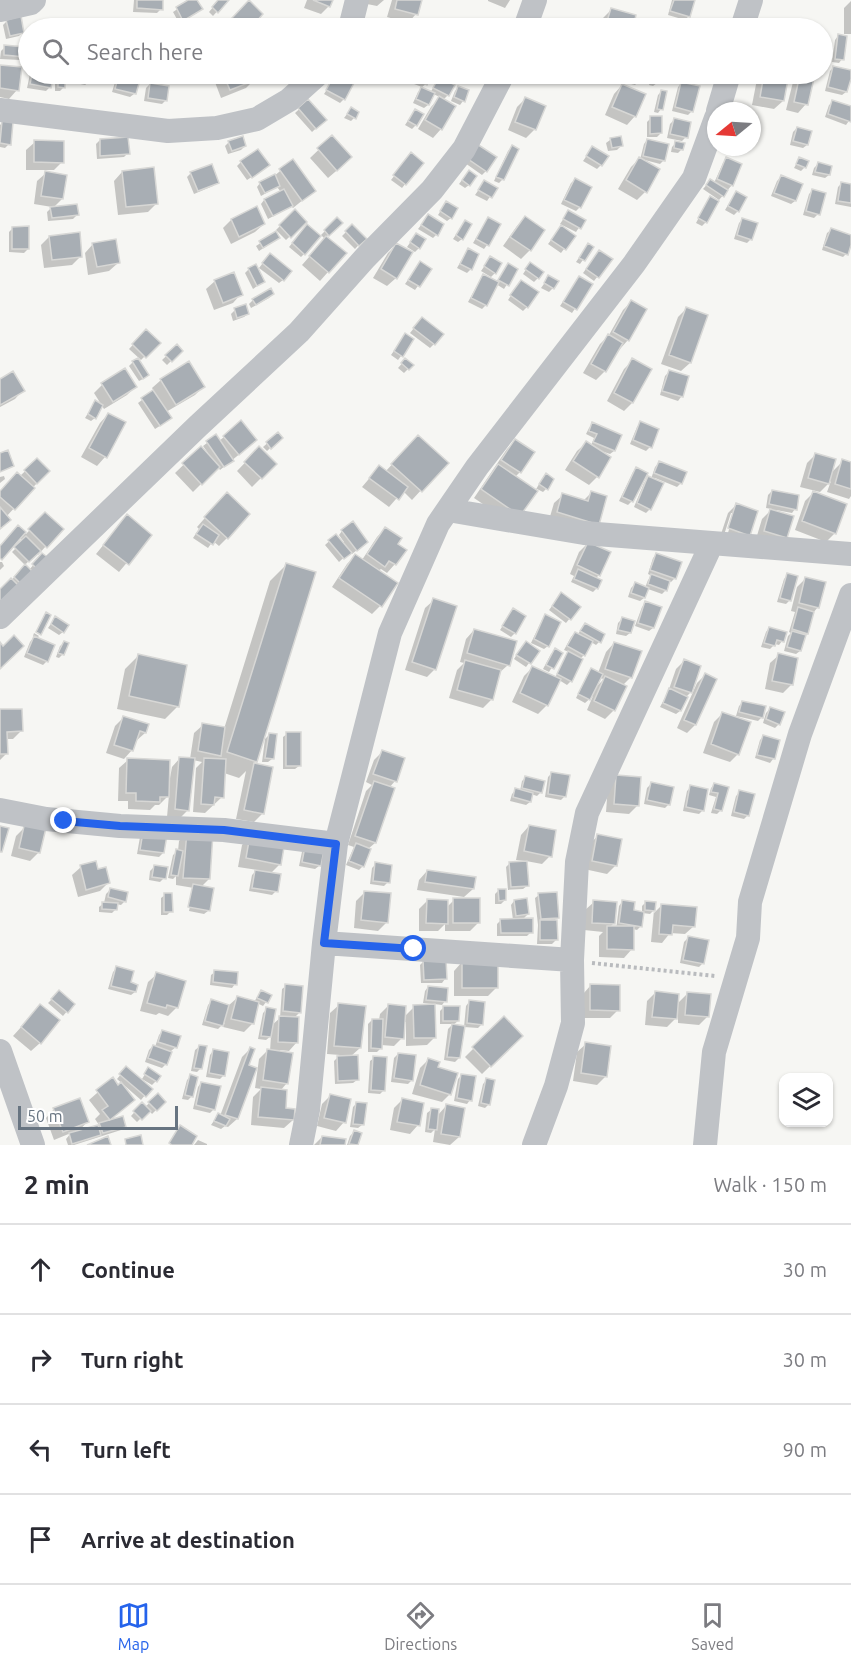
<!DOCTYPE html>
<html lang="en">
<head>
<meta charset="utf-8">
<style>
	body { margin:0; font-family:Ubuntu,sans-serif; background:#f2f2f3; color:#2b2b33 }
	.controls { position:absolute; right:18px; bottom:18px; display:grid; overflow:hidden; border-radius:12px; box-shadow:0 2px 4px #0004 }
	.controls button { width:54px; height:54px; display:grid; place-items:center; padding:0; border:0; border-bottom:2px solid #e1e1e2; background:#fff; color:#2b2b33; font:30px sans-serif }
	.compass { position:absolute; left:707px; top:102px; width:54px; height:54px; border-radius:50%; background:#fff; box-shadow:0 2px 4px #0004; rotate:252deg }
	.scale { position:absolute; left:18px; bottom:15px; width:160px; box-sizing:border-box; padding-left:6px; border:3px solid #677481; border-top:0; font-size:16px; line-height:21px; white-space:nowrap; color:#677481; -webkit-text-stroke:4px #fff; paint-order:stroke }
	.stop { position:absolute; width:18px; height:18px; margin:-14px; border:4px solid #2563eb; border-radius:50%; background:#fff }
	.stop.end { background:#2563eb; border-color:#fff; box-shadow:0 2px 6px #0008 }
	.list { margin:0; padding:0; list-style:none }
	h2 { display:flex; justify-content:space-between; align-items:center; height:78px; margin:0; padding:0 24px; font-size:26px }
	h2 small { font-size:20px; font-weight:400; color:#7c7c81 }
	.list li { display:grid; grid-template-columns:39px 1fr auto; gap:18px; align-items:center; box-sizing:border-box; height:90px; padding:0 24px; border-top:2px solid #e1e1e2 }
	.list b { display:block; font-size:22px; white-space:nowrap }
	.list em { font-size:20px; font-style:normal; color:#7c7c81 }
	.icon { flex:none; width:33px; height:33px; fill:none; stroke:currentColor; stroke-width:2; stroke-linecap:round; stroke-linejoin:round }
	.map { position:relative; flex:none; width:851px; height:1145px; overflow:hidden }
	.search { position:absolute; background:#fff; box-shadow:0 2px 4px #0004; left:18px; right:18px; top:18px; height:66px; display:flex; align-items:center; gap:15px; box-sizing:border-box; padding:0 21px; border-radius:33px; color:#7c7c81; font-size:22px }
	.sheet { height:438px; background:#fff }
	nav { display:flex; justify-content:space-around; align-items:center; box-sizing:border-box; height:84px; border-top:2px solid #e1e1e2; background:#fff; font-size:16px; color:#7c7c81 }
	nav a { display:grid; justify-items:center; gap:3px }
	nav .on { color:#2563eb }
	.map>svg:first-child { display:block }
	.shadow { fill:#0003; fill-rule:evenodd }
	.building { fill:#a8aeb4; stroke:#d7d7d5; stroke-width:1.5 }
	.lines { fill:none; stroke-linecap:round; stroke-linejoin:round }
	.path { stroke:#b9bbbe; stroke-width:4; stroke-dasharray:3 3; stroke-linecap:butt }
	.minor { stroke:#bfc2c6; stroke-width:24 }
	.route { stroke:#2563eb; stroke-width:8 }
</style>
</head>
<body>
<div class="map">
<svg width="851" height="1145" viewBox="0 0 851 1145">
	<rect width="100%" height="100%" fill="#f6f6f3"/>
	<path class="shadow" d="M134,0H162L161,9L157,13L133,12Z
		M191,0H195L197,13L179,23L173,12Z
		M219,0H227L213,16L209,12Z
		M307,0H331L329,6L321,14L304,8Z
		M368,0H384L377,6L367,4Z
		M392,0H420L416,14L408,23L387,17Z
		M488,0H510L505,8L488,1Z
		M672,0H693L689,16L685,20L668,15Z
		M851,1V34H844V8Z
		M249,3L261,14L249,28H235L229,23Z
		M611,10L634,16L631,28H600L603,18Z
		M7,21L23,32L19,36L6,39L3,25Z
		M703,22L706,23L705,28H698Z
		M294,23L300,28H289Z
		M690,24L695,26L694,28H686Z
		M838,36L842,59L839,63L832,62L835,40Z
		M5,47L23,56L20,60L0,59L1,51Z
		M0,67L17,90L9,99L0,97Z
		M834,67L851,72L846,92L842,95L825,91L830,71Z
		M30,74H52L50,87L46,91L27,88Z
		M56,74H64V87L60,91H55V75Z
		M68,74H90L89,82L85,85L66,81Z
		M217,74H251L254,80L246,88L221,98L213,77Z
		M337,74L353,82L343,100L340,103L324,94Z
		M629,74H641L639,81L635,85L627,83Z
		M689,74H700L695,79L688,78Z
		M758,74H788L783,101L774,109L752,105Z
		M795,74H814L806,104L798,113L786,110Z
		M420,75L426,84L422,87L414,84L416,78Z
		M655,75L657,83L653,86L649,85L651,79Z
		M120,76L138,81L134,94L130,97L112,92L116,79Z
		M439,78L448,95L443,100L441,129L433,138L418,129L431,107L440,97L433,94L428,105L424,108L413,103L418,92L421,89L430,93Z
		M682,83L692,111L688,115L672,111L678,87Z
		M150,84L166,100L162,104L144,101L146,88Z
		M622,85L635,116L627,125L605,115L614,94Z
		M459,87L463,101L460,105L451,101L455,91Z
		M662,91L661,109L658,113L654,112L658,95Z
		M525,99L535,129L526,138L508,130L517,107Z
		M308,101L325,120L312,132L295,113Z
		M833,102L851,108V118L846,125L825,117L829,105Z
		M351,109L354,118L351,121L344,118Z
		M415,110L416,125L412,129L405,125Z
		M651,118L661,133L657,137H647V122Z
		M674,120L686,137L682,141L667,138L670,124Z
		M3,122L9,144L5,148L0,147V125Z
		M797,128L807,145L803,148L790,145L793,132Z
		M332,137L342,166L328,178L310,158Z
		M620,138L621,146L617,150L608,151L606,143L610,140Z
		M100,140L128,153L124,157L97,159L96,144Z
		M647,140L664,160L660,164L641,159L645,192L637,200L618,189L631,167L639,159L640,160L644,144Z
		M35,142L62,162L54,170H26V150Z
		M229,142L245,146L241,150L228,154L225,146Z
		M676,143L682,149L678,153L671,152L672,147Z
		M512,147L517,150L502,180L499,183L494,181L508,151Z
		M592,148L601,165L597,169L583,161Z
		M474,150L486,171L482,175L465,163Z
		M408,158L422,163L402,188L391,180Z
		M727,159L732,185L719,200L703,189L710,181L714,183L723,163Z
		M799,159L805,167L801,171L794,168Z
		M292,161L314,191L293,208L291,206L287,209L268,219L261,204L264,200L281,192L277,187L261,196L257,187L260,183L273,177Z
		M241,162L264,169L247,180L237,166Z
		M818,164L829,175L825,178L812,175L814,168Z
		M122,172L156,204L148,212L118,215L114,181Z
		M46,173L62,199L53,208L77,215L73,219L48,221L47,212L52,207L34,204L37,181Z
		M191,173L217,182L213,186L194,194L187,177Z
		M465,176L469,185L465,188L459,184Z
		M781,177L801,185L795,201L791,204L771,196L777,181Z
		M575,180L580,207L576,211L561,204L571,183Z
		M484,182L495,189L487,201L475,195Z
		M842,183L851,185V207L835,204L838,187Z
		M813,190L818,214L814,218L803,215L809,194Z
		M736,192L738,211L734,215L725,210Z
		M710,198L706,222L702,226L696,223L707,202Z
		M443,207L451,218L447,221L438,215Z
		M295,211L305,222L286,240L276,230Z
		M568,212L584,220L576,232L560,224Z
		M428,216L436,235L433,238L418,229Z
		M525,218L543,230L530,250L521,259L503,246L517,226Z
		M337,219L341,223L326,237L328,272L320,281L302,265L325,239L321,235Z
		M488,219L499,225L487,245L484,249L473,243L485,223Z
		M743,219L751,239L747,243L734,239L739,223Z
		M231,220L264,224L255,232L231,244L223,228Z
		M465,221L462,239L458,242L453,239Z
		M352,226L364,239L355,249L342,236Z
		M13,228L28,249L24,253L9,252V232Z
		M303,230L304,254L301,257L289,247Z
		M831,230L851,237L846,254L843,257L822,250L827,233Z
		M558,231L574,236L561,253L548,244Z
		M276,233L279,238L259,251L256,246Z
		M416,234L419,248L415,252L407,247Z
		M49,237L81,256L72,265L44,268L41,245Z
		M93,244L118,263L109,271L88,275L85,253Z
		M397,244L396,278L387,286L373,278L388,253Z
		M592,247L580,264L576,262L585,249Z
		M468,250L471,269L467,273L457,268L465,254Z
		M596,255L611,259L594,281L583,273Z
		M490,258L495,273L491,277L481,271Z
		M266,259L283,280L279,283L259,268Z
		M508,265L516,270L504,289L496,284L485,306L482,309L468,302L480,280L483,276L496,283Z
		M417,267L430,269L415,290L405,284Z
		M527,268L538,278L534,282L523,274Z
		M249,269L263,282L253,289L245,273Z
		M549,277L553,288L549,292L541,288Z
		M215,281L241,294L233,303L214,310L206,289Z
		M576,282L591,285L572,313L560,306Z
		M518,285L527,307L523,311L508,300Z
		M270,290L273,294L269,298L251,308L249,304L253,300Z
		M631,302L628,340L620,349L619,348L605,371L596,380L583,373L600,344L609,335L623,310Z
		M686,309L706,316L690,363L681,371L661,364L678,317Z
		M235,310L248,314L244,317L233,321L231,314Z
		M418,323L434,344L430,348L410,333Z
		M146,331L158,343L141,360L129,349Z
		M405,335L401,356L398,360L391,355Z
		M177,346L181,351L167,365L162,360Z
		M405,360L412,365L404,373L398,368Z
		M633,360L632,403L624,411L607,401L624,369Z
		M133,362L143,379L139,381L129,366Z
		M669,372L687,377L681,397L678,401L660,395L665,376Z
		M0,380L23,390L15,399L0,407Z
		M161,380L203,387L195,395L166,412V422L155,429L138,403L154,391L152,388Z
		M102,385L135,387L127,395L104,409L94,393Z
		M95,402V418L91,421L85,418Z
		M108,414L124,423L105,457L97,466L81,457L100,423Z
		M641,423L650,447L646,451L630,444L637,427Z
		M593,424L614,451L610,454L604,452L597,477L589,485L565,470L577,451L586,443L591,446L594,438L586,434L589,428Z
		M278,434L281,438L267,451L263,447Z
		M215,437L219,441L224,437L247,448L220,470L218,467L193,492L175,473L201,448L207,454L208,453L203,446Z
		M515,441L520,472L515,477L535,491L542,479L546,489L543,492L537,489L519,515L511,523L474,498L507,449Z
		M410,445L446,463L412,500L403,491L389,507L362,487L379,467L385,472Z
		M259,448L275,464L252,487L237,471Z
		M815,455L831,473L843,461L851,463V496L849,499L827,492L831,481L820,492L800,487L807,463Z
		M37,460L48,471L6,517L0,528V492L20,476Z
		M659,463L681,483L677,487L655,478L650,509L646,513L634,507L644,483L649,478L651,479L655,467Z
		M636,469L632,501L628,505L619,501L633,472Z
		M4,476L5,479L0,483V477Z
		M772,491L795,509L792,513L776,510L786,537L756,539L762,519L772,509L766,508L768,495Z
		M591,493L597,524L549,520L554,503L563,495L583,501Z
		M813,493L835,533L826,542L795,530L805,501Z
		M218,503L227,538L219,546L213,541L208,548L193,538L199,529L197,527Z
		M736,505L749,535L720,537L728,513ZM731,513H734L727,536L724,535Z
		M45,514L46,546L38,555L36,553L25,565L12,552L23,541L19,537L0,559V548L18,527L26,534Z
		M127,516L150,535L119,572L96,554Z
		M385,529L396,544L395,564L387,573L381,569L378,571L380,606L372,614L332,587L347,564L355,556L362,560L377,537Z
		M342,531L362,546L352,554L351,551L339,562L325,545L335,536L342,543L344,542L339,535Z
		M588,543L599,575L596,578L597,588L593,592L571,582L574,576L570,574L579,552Z
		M657,554L675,578L671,582L669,581L666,590L662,594L648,589L644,598L640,601L628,597L631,588L635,584L645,588L648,580L652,576L648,574L653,558Z
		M42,555L48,560L0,606V591L26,566L29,570Z
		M0,562H2L4,566L0,570Z
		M286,565L256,761L253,764L272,768L262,814L254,822L236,819L246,771L239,778L224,773L222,797L205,813L193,812L196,768L202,762L193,760L188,810L180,818L167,817L169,795L159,805H155L150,810L128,809V801H118L119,768L128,760L170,778L172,767L180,758L190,759L194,733L203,725L224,729L270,581Z
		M788,575L790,600L786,604L777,602L784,579Z
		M806,578L818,607L813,613L806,633L803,636L800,651L796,654L784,651L788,636L791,633L789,632L795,612L791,611L797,587Z
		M558,598L579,607L566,623L549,610Z
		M434,600L435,669L427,677L405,670L425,608Z
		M646,603L653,628L649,631L635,626L642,607Z
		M513,610L515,633L511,637L500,630Z
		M546,616L548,646L544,649L531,643L542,620Z
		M55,618L63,632L59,635L48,628Z
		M622,619L630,633L626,636L616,634L618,623Z
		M585,625L599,642L596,645L591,642L584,655L580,659L571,681L567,685L559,680L547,705L538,714L512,702L524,676L532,668L555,678L565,657L569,652L564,650L571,637L575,633L577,635Z
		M769,628L782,641L779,645L775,644L770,649L761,647L766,632Z
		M474,630L508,665L499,673L491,700L483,708L449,698L457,670L464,663L460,662L466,639Z
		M34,633L39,636L36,639L47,661L43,665L24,657L30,642L34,637L33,636Z
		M64,643L63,654L59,658L56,657L60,646Z
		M614,643L631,677L623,685L614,710L605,719L587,710L593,696L585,703L576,698L588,674L592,670L598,673L606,652ZM599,678L604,679L595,688Z
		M522,646L538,651L526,667L514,659Z
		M555,650L561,653L549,672L543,669L551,654Z
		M779,655L791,685L783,693L765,689L770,663Z
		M138,656L178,706L165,719L117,709L125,669Z
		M684,661L692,691L686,697L680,711L676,714L660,707L668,692L676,669Z
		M705,675L715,680L695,725L687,733L677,728L697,683Z
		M742,703L762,717L758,721L736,716L739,706Z
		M770,709L779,724L775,728L763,723L766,713Z
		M0,711L21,731L13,739H6L7,753L0,760Z
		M722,714L738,754L730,762L703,753L714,722Z
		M123,718L147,725L145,733L136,741L132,750L124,759L106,753L115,726Z
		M287,734L299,766L295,769H283V737Z
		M269,735L272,759L268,762H262L265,739Z
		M764,736L778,741L773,759L770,763L755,758L760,740Z
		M382,752L395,781L389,788L393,789L375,843L368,849L363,866L359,870L346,865L354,847L348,845L366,791L372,785L366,782L374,760Z
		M552,773L565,796L561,800L545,797L548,777Z
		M617,777L637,806L629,814L606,812L608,785Z
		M525,778L541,792L537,796L531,794L530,802L526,805L510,801L512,794L516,790L520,791L522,781Z
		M651,784L669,804L665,808L644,804L647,788Z
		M714,785L727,788L721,810L717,814L711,813L716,797L709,795L711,788Z
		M691,787L703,810L699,814L683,811L687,791Z
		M740,792L748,815L744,819L731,816L736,796Z
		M529,826L550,856L542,864L526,861L527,886L523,889L505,890V900L501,904H495V894L499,890H508L506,867L510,863L525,861L516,860L521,835Z
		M25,827L39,852L30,861L11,856L16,836Z
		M187,833L209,879L201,887L208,911L204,914L189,911L194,888L176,885V876L173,879L168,878L173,855L178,851L179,841Z
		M143,834L163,853L159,857L137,854L140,837Z
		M598,836L616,865L607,874L584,869L589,844Z
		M250,837L280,864L270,874L276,891L272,895L249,891L252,875L257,870L238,867L242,845Z
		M303,847L319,866L315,869L299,866Z
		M376,864L388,882L384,886L370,884L372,868Z
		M81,867L97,871L108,883L100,891L78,897L72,875Z
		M154,867L164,878L160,882L149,880L150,871Z
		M427,871L473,889L464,897L417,890L419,880Z
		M110,890L125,901L121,905L116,904V909L112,913L99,912V907L104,903L106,894Z
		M365,892L386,923L378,931L354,928L356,901Z
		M165,895L171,911L167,915H161V898Z
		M539,895L558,917L553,922L556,940L552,944H537L538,925L535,898Z
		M454,900L479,922L470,931H445V924L438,931H419V909L427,901L447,907Z
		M514,901L528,914L522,920L531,932L527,936H497V924L501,920H513L511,905Z
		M594,902L613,924L609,928L616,930L619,906L622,902L632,912L642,913V906L646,902L655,903L654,913L662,905L694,926L685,934L670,933L662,943L651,942L654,910L650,914L643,913L641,926L637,930L633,929L632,949L624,958L599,957V936L603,932L584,930L585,910Z
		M688,938L703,963L699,967L680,963L684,942Z
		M424,961L445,979L442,983H421L420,965Z
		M462,962L496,988L488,996H454V971Z
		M117,968L135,992L131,995L108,989L113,972Z
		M215,972L235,984L232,988L210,985L211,975Z
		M157,974L177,1007L168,1016L159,1013L156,1015L140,1011L148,982Z
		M591,985L618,1010L610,1018H582L583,994Z
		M286,986L300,1012L294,1018L297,1042L289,1051L280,1050V1053L287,1083L280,1091L284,1110L293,1120L284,1128L251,1125L253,1097L261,1089L255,1088L259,1059L267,1051H270L271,1036L266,1040L258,1039L263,1013L267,1009L272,1025L280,1018L282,989Z
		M428,987L445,1001L442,1005L434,1004L435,1037L427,1045L406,1046V1022H404L402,1038L394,1046L381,1045V1048L377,1052H368V1024L372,1020H379L380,1014L388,1006L404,1017L414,1007L431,1006L432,1004L423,1003L425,991Z
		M261,991L266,1002L263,1006L257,1003L252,1024L244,1032L223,1027L225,1022L218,1029L202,1025L208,1005L212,1001L228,1006L237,998L254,1002Z
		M59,992L73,1004L63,1016L48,1003Z
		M655,993L677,1004L688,993L708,1016L699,1025L678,1023V1016L667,1027L645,1025L647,1001Z
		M469,1002L482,1024L478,1028L464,1027L466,1006Z
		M339,1005L360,1048L350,1057L357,1080L353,1083L335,1084L334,1061L340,1055L327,1054L330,1013Z
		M40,1006V1043L31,1051L13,1036Z
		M444,1007L458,1021L453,1025L459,1058L455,1062L444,1060L448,1029L453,1024H440V1011Z
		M504,1018L521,1036L482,1074L465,1057Z
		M163,1031L176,1047L171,1051L166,1064L162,1068L145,1062L149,1050L153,1046L155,1047L159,1035Z
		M586,1044L605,1077L597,1085L573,1081L577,1052Z
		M199,1047L200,1069L197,1072L191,1071L195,1050Z
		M250,1049L247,1066L255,1069L237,1119L228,1127L225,1126L221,1129L211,1125L218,1115L220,1116L242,1057Z
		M213,1051L224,1075L220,1079L206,1077L210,1055Z
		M398,1054L412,1080L408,1084L391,1082L394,1058Z
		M374,1058L384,1090L380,1094L368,1093L370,1061Z
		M428,1060L436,1068L450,1094L442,1102L412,1094L420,1068Z
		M126,1068L150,1089L141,1100L117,1079Z
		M147,1071L156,1081L152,1085L142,1079Z
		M462,1075L470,1100L467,1104L454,1101L458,1079Z
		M191,1076L196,1078L191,1097L188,1100L182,1099L187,1080Z
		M112,1080L125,1108L107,1122L124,1126L121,1130L74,1145H68L66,1139L71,1133L54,1140L46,1118L54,1109L87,1122L77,1133L99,1125L95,1119L100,1114L89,1100Z
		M487,1080L489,1104L485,1108L478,1106L483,1084Z
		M201,1083L214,1109L210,1113L193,1109L198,1087Z
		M158,1095L164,1102L152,1114L149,1110L137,1122L131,1116L142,1104L145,1107Z
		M330,1096L344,1122L336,1131L317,1126L322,1104Z
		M402,1100L418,1125L410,1134L390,1130L394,1108Z
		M357,1103L362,1125L358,1128L350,1127L353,1107Z
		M446,1106L459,1137L450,1145L433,1142L435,1129L431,1133L425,1132L427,1113L431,1110L437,1116Z
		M354,1132L361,1134L357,1145H347L350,1136Z
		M322,1137L344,1145H314Z
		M198,1140L207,1144V1145H194Z"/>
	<path class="building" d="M137,0H163V10L137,8Z
		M188,0H197L203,9L183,21L176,7Z
		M218,0H229L218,13L212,7Z
		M249,0L263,14L251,28H243L232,18Z
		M313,0H333L330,7Z
		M397,0H422L418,15L395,9Z
		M674,0H695L690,17L670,11Z
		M611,8L636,15L633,28H605Z
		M21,16L24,33L10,36L6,20Z
		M49,22L50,28H36V23Z
		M838,34L847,36L844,60L835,59Z
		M4,45L25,47V57L4,55Z
		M0,65L22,67L19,91L0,88Z
		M833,66L851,70V79L847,92L828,87Z
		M32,74H54L51,88L30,84Z
		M58,74H65V88L58,87Z
		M70,74H92L90,82L69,78Z
		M119,74L140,80L136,94L115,89Z
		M223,74H253L256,80L230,90Z
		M335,74H341L355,81L345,100L326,90Z
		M419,74L430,77L427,85L417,80Z
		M631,74H642L640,82L630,79Z
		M654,74L661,75L658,83L652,81Z
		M764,74H789L784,101L760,97Z
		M800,74H815L808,105L794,102Z
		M439,77L455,85L449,96L433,88Z
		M681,82L700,86L693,112L675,107Z
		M150,83L169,86L167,101L148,98Z
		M622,84L646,94L636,117L612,107Z
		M458,86L469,90L465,102L454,97Z
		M421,87L435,93L429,105L416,99Z
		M661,90L667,91L663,110L657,109Z
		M439,96L456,106L442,130L425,120Z
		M525,97L546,106L536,130L515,122Z
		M308,99L327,120L316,129L298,108Z
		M832,100L851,106V122L828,114Z
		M351,107L359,112L356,119L347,114Z
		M415,109L424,114L417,126L408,121Z
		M650,116H662V133L650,134Z
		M674,118L691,122L688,138L670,134Z
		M2,121L13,122L11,145L0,143Z
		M797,127L812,131L808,145L793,141Z
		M332,135L352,157L337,171L317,148Z
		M243,136L246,146L232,151L228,141Z
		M621,136L623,146L612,148L610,138Z
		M128,137L130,154L100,156V139Z
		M647,139L669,144L665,161L643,156Z
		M34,140L64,141V163L34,162Z
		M675,141L685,143L683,150L674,148Z
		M477,144L497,157L487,172L468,159Z
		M512,145L519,149L504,180L496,177Z
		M592,146L609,156L602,166L586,156Z
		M258,149L270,165L252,178L240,161Z
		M411,152L424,163L406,185L393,175Z
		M639,157L660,169L647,193L626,180Z
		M726,157L742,164L733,186L717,179Z
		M799,157L809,161L806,168L796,164Z
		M293,159L316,191L302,201L279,169Z
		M818,162L832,166L830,175L815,172Z
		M212,164L219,183L198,191L190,172Z
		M154,167L158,204L126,207L122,171Z
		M469,170L477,176L470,186L462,180Z
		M45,171L67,175L63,199L41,196Z
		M275,174L280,186L265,193L259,182Z
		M781,175L803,184L796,201L774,193Z
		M575,178L592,187L581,208L564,200Z
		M710,179L728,190L724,197L706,185Z
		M484,180L498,188L492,198L478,190Z
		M841,182L851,184V203L838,201Z
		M284,189L293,206L273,216L264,199Z
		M812,189L826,193L820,215L806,211Z
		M736,191L747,197L739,212L728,206Z
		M710,196L719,201L707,223L698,218Z
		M446,201L458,208L452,219L440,211Z
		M77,204L79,215L52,218L50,207Z
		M257,206L265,224L239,237L231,219Z
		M295,209L307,222L291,238L279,225Z
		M568,210L586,220L581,229L563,219Z
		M428,214L444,224L438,236L421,225Z
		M525,216L545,230L531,251L510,237Z
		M337,217L343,223L329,236L324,230Z
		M488,217L501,224L489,246L476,239Z
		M742,218L758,223L752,240L737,235Z
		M465,220L472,224L463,240L456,235Z
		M307,224L321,236L305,255L292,243Z
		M352,224L367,239L359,246L345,231Z
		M561,225L576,236L566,250L551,240Z
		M29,226V249H12V227Z
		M831,228L851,235V245L848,255L824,246Z
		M276,231L280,238L263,248L259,241Z
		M80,232L82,257L52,260L49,236Z
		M416,233L426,239L420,249L410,242Z
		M326,236L347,253L329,273L309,256Z
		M116,239L120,263L97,267L92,243Z
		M396,243L413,252L397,279L381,269Z
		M588,243L594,247L585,261L579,258Z
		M468,248L479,254L472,270L460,264Z
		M599,250L613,259L599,278L586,269Z
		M270,253L292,271L284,281L262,263Z
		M490,256L502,263L496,274L484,266Z
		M420,261L432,269L420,287L408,280Z
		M530,262L544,272L539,279L525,269Z
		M508,263L518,269L509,286L498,280Z
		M256,264L265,282L257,286L248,268Z
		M234,272L243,295L223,303L214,280Z
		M483,274L499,282L487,306L471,298Z
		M548,275L559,281L554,289L544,283Z
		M579,276L593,284L577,310L563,302Z
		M521,280L539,292L528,308L510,295Z
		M271,288L274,294L256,305L252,299Z
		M631,300L647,309L629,341L613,332Z
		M246,304L249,314L237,318L234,308Z
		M686,307L708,315L691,363L669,355Z
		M422,317L444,334L435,345L413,328Z
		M146,329L161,343L146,358L132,344Z
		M405,333L414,339L403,357L394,351Z
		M608,334L623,343L606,372L591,364Z
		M177,344L183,351L172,362L165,355Z
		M138,358L149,375L143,379L132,361Z
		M405,358L414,365L409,370L401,363Z
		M632,358L652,369L633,403L614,393Z
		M189,361L205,387L176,405L160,379Z
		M125,368L137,387L113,402L101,383Z
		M669,370L689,376L683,397L662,391Z
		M13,371L25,391L0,405V379Z
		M153,390L172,418L160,426L141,398Z
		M95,400L103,405L96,419L88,414Z
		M108,413L126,422L107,458L89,448Z
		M241,420L257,440L239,455L223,436Z
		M640,421L659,429L652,448L633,440Z
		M592,422L622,435L615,451L593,442L597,434L589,431Z
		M278,432L283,438L271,449L266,442Z
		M216,434L234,461L224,467L206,441Z
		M418,435L449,463L422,492L391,464Z
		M515,439L535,452L521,473L501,460Z
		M586,441L611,457L599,478L573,461Z
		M201,446L220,467L202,485L182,463Z
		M259,446L277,464L262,479L244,462Z
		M8,450L14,466L0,472V453Z
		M815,453L836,459L829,484L808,478Z
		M37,458L50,471L37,484L24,470Z
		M842,459L851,462V489L835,484Z
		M659,461L687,472L682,484L654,473Z
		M498,464L538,491L520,516L481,489Z
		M379,465L408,487L399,500L369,478Z
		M636,467L648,473L633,502L622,497Z
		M17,472L35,488L15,510L0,497V491Z
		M546,473L554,479L548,490L539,484Z
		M648,476L664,483L651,510L637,503Z
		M772,490L799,495L797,510L769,504Z
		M591,491L607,496L599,525L557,512L562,493L588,501Z
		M813,491L847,504L836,534L802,521Z
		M227,492L250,514L228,539L204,517Z
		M736,503L758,511L750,536L728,528Z
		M0,507L11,520L0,529Z
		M770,509L794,516L787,538L764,531Z
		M45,512L64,529L47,548L28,529Z
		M127,514L152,535L129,565L103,545Z
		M353,521L368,542L357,551L341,530Z
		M203,524L219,535L213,545L196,534Z
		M18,525L26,532L2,560L0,558V546Z
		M385,527L402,538L398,544L407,550L396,565L389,561L385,567L367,554Z
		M336,534L352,553L344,559L328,540Z
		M26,536L41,551L29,562L14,547Z
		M588,542L611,552L600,576L577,565Z
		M42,553L50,559L39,571L32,564Z
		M656,553L682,562L676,579L650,570Z
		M355,554L398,583L382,607L339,578Z
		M286,563L316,572L257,762L227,752Z
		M25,564L34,573L22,585L14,577Z
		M578,569L602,580L598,589L574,579Z
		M787,573L798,576L791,601L780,598Z
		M651,574L670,581L667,591L648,584Z
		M805,577L826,582L819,608L799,603Z
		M11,578L20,587L0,608V589Z
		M635,582L649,588L645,598L631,593Z
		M561,592L581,607L571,620L552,606Z
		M433,598L457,606L436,670L412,662Z
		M645,601L662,607L654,628L638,623Z
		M798,607L814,612L808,634L792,629Z
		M513,608L526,616L516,634L502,626Z
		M46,612L51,615L41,635L36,632Z
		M545,614L561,622L549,647L534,639Z
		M55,616L69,625L64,633L51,624Z
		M622,617L635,621L631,633L618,630Z
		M585,623L605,634L601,643L580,631Z
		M769,627L787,632L784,642L777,640L775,646L764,643Z
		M474,629L517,641L510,666L467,653Z
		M792,631L806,635L801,651L787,647Z
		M575,632L593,641L585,656L567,646Z
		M14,635L24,646L0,669V642L3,646Z
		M34,636L55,645L48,662L27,653Z
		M64,641L69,643L64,655L58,653Z
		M526,641L540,651L531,664L516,655Z
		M614,642L642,651L632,678L605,669Z
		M555,648L563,653L554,669L546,665Z
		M568,651L583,659L572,682L557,674Z
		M778,653L798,658L793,685L772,681Z
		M138,654L187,665L179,707L129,696Z
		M684,659L701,666L692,693L674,687Z
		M465,660L501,670L493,700L457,690Z
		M532,666L561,679L548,706L520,693Z
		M591,668L603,674L590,700L578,694Z
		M705,673L717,679L696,725L684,720Z
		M605,676L627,686L615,711L594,701Z
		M669,688L688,697L681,711L663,703Z
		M742,701L766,706L763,718L739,712Z
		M770,707L785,712L780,725L766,719Z
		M0,709H22L23,731L7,732L8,754H0Z
		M722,712L751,722L739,755L711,744Z
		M123,716L149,724L146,733L140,731L133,751L114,745Z
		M202,723L225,727L221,756L198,751Z
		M286,732H301V766H286Z
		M269,733L277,734L274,759L265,758Z
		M763,735L780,740L775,759L757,755Z
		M382,750L405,758L397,782L373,774Z
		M179,757L195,758L189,811L175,809Z
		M127,758L170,760L169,797H160V802L136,801V793H126Z
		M204,758L226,759L224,798L215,797L214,805L201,804Z
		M254,763L273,767L264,814L244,810Z
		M551,772L570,775L566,797L548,794Z
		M616,775L641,777L639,806L614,804Z
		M525,776L545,781L542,793L522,788Z
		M374,781L395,788L376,843L355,836Z
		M651,782L674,787L670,805L647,800Z
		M714,783L729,787L722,811L714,809L718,793L711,792Z
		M690,785L708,789L704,811L686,807Z
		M515,788L533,793L531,802L513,797Z
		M739,790L755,794L749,816L734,812Z
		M47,824L40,853L19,848L24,826Z
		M529,825L556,830L552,857L524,851Z
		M0,826L9,828L2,852H0Z
		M187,831L213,833L210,879L183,878Z
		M143,832L167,835L164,853L140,850Z
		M597,834L622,839L617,866L592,861Z
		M250,835L285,841L281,865L246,858Z
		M306,841L325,845L321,866L302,862Z
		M356,843L371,849L364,867L349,861Z
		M176,849L183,851L178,876L171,875Z
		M96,861L98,869L106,867L110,883L86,890L80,865Z
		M527,861L529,886L511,887L509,862Z
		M375,862L392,865L390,883L373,881Z
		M154,865L168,867L166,879L152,877Z
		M255,870L281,874L278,892L252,888Z
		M427,870L476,877L474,889L425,882Z
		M193,884L214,888L210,911L188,907Z
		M110,888L128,892L126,902L108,897Z
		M498,889H506V900L499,901Z
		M364,891L391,893L388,923L361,920Z
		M557,892L559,918L541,919L538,893Z
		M164,893H172L173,912H164Z
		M453,898H480V923H453Z
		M527,898L529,914L516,916L514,900Z
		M427,899L448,900V924L426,923Z
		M593,900L617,902L615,924L592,923Z
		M622,900L635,902L634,910L644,912L642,927L619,923Z
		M645,901L656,902L655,911L645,910Z
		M102,902L118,903L117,910L102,909Z
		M661,904L697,907L695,927L673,925L672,935L659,934Z
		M533,918V933H501L500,919Z
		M540,920H557L558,940H540Z
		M607,926H634V950L607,949Z
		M688,936L709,940L704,964L683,960Z
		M446,959L447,979L424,980L423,960Z
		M462,961H498V988H462Z
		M116,966L134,971L131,982L138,985L136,992L111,986Z
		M214,970L238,972L237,985L213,982Z
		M156,972L186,981L178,1008L167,1005L166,1008L147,1003Z
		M285,984L303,986L301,1013L283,1011Z
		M590,984L620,985V1011L590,1010Z
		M428,986L448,988L447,1002L426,1000Z
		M59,990L75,1004L68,1013L51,999Z
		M261,990L272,995L268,1003L257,998Z
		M655,991L679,994L677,1019L652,1017Z
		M687,992L711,994L709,1017L685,1015Z
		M237,996L259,1002L254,1024L231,1019Z
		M211,999L229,1005L223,1026L205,1021Z
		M469,1000L485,1002L483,1025L467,1023Z
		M338,1003L366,1006L361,1048L334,1046Z
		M40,1004L60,1020L41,1044L21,1027Z
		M388,1004L406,1006L404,1039L385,1037Z
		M435,1004L436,1038H414L413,1005Z
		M443,1006H460L459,1021H443Z
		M266,1007L276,1009L271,1037L261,1036Z
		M279,1016L299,1017L298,1043L278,1042Z
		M504,1016L523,1036L491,1067L472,1047Z
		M372,1019H383L382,1049L371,1048Z
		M452,1024L465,1026L460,1058L447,1057Z
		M162,1030L181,1036L177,1048L158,1042Z
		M585,1042L611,1046L607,1077L581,1073Z
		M153,1045L172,1052L167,1065L148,1058Z
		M199,1045L207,1046L202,1069L194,1068Z
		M250,1047L255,1049L249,1065L257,1068L238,1119L225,1115Z
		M213,1049L229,1052L225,1076L209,1073Z
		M267,1049L293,1053L288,1084L263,1080Z
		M398,1053L416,1055L413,1081L394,1078Z
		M358,1055L359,1080L338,1081L337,1056Z
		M373,1056L387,1057L385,1091L371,1090Z
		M428,1058L440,1062L438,1067L458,1073L451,1095L420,1085Z
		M126,1066L153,1089L146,1097L119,1074Z
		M148,1067L161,1076L157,1082L144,1074Z
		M190,1074L198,1077L193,1097L185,1095Z
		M461,1074L476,1076L472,1101L457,1098Z
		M113,1077L118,1085L121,1082L135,1100L110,1120L102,1110L108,1106L96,1090Z
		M486,1078L495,1080L490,1105L481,1103Z
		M201,1082L221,1086L215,1110L196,1105Z
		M261,1087L287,1090L286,1108L295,1109L294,1120L258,1117Z
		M158,1093L166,1102L157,1111L148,1102Z
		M330,1094L351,1099L346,1123L324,1118Z
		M80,1098L89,1122L63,1132L53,1108Z
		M402,1098L424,1103L420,1126L397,1122Z
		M142,1102L151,1111L142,1120L133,1111Z
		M356,1102L367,1103L364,1125L353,1124Z
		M446,1104L465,1108L460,1137L441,1134Z
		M431,1108L439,1109L437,1130L428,1129Z
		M218,1113L230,1119L226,1126L214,1121Z
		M123,1116L126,1127L103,1133L99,1123Z
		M98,1125L101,1135L72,1144L69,1133Z
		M180,1125L197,1136L192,1145H172L169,1143Z
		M354,1130L362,1133L358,1145L349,1144Z
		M141,1135L143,1145H126L125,1139Z
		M108,1136L111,1145H87Z
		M322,1136L346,1139L345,1145H320Z"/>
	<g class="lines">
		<path class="path" d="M592,963L715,976"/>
		<path class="minor" d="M0,10L31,3L34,0
			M350,28L357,0
			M525,28L535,0
			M742,28L751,0
			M0,110L168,131L217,128L257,119L289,100L318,74
			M718,111L729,74
			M448,510L584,533L851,554
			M0,617L198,426L299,332L365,258L432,190L464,149L503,74
			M0,810L46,819L120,826L224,830L336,844
			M324,943L572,960
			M0,1051L33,1145
			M301,1145L308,1110L324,943L336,844L390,633L438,524L477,467L634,264L694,178L716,118
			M534,1145L556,1086L573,1023L572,960L577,862L587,813L712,543
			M705,1145L714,1052L748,938L750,902L800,734L851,595"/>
	</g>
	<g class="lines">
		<path class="route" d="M64,821L120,826L224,830L336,844L324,943L414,949"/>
	</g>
</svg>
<div class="controls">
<button><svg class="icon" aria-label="layers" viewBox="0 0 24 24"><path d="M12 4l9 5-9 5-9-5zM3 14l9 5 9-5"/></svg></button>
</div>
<svg class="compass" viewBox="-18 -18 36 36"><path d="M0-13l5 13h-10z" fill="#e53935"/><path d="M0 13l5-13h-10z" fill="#7c7c81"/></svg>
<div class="scale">50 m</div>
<div class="stop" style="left:414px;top:949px"></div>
<div class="stop end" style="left:64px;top:821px"></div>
<div class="search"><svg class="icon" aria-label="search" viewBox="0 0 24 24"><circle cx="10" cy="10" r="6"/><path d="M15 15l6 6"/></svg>Search here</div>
</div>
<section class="sheet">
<h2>2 min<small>Walk · 150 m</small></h2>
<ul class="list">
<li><svg class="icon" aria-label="ahead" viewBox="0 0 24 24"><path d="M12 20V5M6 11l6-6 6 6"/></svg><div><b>Continue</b></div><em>30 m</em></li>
<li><svg class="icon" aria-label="right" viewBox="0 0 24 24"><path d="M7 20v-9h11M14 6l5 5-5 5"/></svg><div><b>Turn right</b></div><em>30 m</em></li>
<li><svg class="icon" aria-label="left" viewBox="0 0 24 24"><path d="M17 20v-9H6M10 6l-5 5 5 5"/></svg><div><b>Turn left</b></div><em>90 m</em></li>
<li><svg class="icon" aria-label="arrive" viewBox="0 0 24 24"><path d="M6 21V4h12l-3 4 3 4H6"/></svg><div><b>Arrive at destination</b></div></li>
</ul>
</section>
<nav>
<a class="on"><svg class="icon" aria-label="map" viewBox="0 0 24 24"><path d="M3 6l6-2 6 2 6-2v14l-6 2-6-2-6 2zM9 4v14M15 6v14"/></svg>Map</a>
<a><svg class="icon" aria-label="directions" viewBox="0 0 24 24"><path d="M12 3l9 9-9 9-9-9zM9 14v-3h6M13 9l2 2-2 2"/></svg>Directions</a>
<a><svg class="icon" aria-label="saved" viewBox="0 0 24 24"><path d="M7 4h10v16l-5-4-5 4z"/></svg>Saved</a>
</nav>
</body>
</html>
